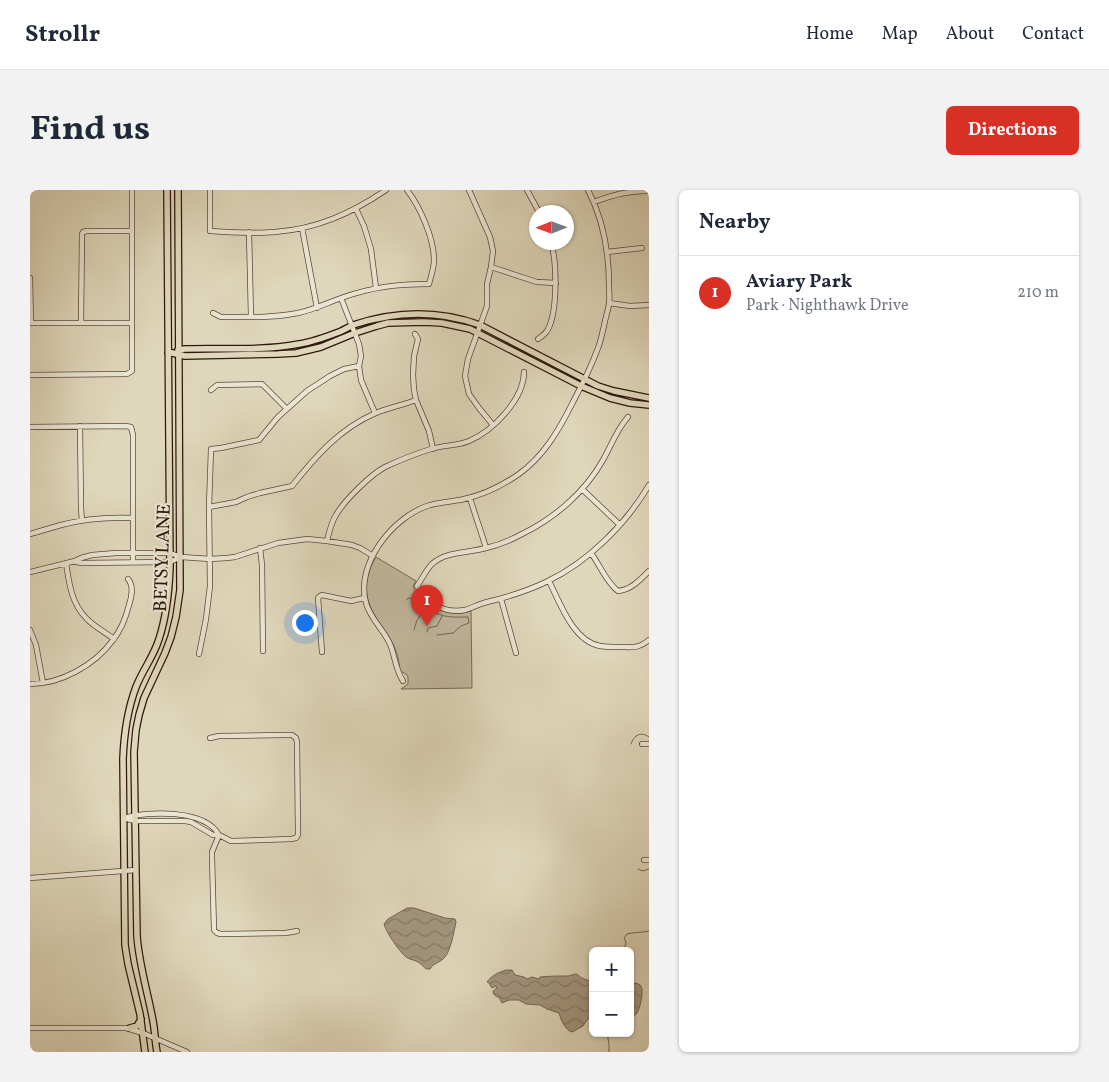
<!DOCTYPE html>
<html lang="en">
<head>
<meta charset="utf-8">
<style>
	body { margin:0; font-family:Vollkorn,serif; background:#f2f2f3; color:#1f2937 }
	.controls { position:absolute; right:15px; bottom:15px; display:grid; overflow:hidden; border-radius:8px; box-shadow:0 1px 4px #0004 }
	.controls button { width:45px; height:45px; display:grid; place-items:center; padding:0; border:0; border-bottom:1px solid #e0e1e3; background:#fff; color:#1f2937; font:25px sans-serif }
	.compass { position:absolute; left:499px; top:15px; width:45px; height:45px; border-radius:50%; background:#fff; box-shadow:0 1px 4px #0004; rotate:269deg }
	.you { position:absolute; left:274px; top:432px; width:18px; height:18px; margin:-12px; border:4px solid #fff; border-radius:50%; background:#1a73e8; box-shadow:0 0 0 8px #1a73e833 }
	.badge { display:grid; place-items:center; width:32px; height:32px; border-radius:50%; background:#d93025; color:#fff; font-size:16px; font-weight:700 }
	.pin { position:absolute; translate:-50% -41px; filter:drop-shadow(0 1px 2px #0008) }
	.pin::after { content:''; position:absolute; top:26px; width:18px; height:15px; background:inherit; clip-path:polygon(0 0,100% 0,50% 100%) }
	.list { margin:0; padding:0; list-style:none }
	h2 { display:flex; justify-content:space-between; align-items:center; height:65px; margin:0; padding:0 20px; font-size:21px }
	h2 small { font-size:16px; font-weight:400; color:#747a83 }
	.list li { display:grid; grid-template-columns:32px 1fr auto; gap:15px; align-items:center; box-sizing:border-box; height:75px; padding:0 20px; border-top:1px solid #e0e1e3 }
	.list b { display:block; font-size:19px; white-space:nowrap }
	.list p { margin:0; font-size:16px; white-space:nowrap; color:#747a83 }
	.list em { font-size:16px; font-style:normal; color:#747a83 }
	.map { position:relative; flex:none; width:619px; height:862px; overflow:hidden; border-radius:8px }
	header { display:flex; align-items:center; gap:30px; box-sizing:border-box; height:70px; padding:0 25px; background:#fff; border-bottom:1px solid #e0e1e3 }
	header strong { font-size:24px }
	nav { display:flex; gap:28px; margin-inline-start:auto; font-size:18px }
	.intro { display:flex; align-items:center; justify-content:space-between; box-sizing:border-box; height:120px; padding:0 30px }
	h1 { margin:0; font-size:35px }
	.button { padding:12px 22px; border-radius:8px; background:#d93025; color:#fff; font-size:18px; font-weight:700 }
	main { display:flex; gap:30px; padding:0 30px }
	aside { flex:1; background:#fff; border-radius:8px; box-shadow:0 1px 4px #0004 }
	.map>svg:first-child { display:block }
	.park { fill:#c1b79e; stroke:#786856 }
	.water { fill:url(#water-waves); stroke:#756452 }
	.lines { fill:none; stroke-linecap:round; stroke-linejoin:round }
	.stream { stroke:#756452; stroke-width:1 }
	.minor-casing { stroke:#5b4839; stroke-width:6 }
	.major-casing { stroke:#2f180e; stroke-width:8 }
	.minor { stroke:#eae5d3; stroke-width:4.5 }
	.major { stroke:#dfd7bb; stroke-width:5.5 }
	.labels { text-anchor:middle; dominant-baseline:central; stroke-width:4; stroke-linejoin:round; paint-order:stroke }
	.street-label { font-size:19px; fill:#2f180e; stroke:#eae5d3 }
</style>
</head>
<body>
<header>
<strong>Strollr</strong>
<nav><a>Home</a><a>Map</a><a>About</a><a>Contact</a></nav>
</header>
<div class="intro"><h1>Find us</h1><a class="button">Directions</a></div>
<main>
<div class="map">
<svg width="619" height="862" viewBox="0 0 619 862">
	<defs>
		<pattern id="water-waves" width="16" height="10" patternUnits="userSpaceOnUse" patternTransform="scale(1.25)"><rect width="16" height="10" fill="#a39680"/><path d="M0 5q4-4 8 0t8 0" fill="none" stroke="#857967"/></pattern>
	</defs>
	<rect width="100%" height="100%" fill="#dfd7bb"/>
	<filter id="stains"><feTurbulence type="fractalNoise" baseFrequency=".004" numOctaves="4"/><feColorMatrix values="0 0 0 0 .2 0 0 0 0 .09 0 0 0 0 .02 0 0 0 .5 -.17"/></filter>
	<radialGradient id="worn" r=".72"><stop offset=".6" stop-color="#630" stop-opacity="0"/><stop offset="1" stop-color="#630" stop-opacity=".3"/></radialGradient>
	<path class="park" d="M346,367L386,391L383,396C384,401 386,402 390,405C405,420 419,427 441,421L442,498L371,499L378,494V487L376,484L370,481C369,471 367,461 362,452C356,441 348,433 343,422C333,405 335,384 346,367Z"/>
	<path class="water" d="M377,718H384L415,728L425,729L426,732C424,741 421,760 415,767C410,773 403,773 400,779C394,779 395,778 391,774C387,770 380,770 376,767C369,761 356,742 354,734L358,729Z
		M476,780H482L485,785L494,787L497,789L502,787L509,789L510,787C519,786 528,786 538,786C539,786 545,784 546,784C550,785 549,787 552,788C556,790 559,790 563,793L562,823L553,836L542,842C535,840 531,830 529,823L517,819L510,815L496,814L489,810H479L472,813C471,812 471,811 470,809C467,806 463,806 463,801L467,798L466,796L462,798L459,793L457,792C461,786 469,782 476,780Z
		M602,793C604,793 608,793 610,795C615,799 610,818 607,823C604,826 604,826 600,828V794Z"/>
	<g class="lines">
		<path class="stream" d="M376,410L378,408C388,408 396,419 406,423C416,428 427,427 438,427L439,433L431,436L423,443L407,445
			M384,440L387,430L395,419
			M397,442L398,438L407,436L412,426
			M601,554C604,545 611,541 619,547
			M608,679L613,681L619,679
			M594,761L596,752L594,748L597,744C604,742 611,743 619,741
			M577,843L579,854V862"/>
		<defs>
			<path id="minor" d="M180,0V41C201,42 224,44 245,42C287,39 322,23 356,0
				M439,0L460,47L463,61L461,77L457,94V116L438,169L435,186L439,204L449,218L463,235
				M497,0L509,22
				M564,12C582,5 600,0 619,1
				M326,19L334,36L341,59L346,98
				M272,38L287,118
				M219,42L221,127
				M577,62L612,58
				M461,77L507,92L526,93
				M0,88L1,133
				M311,108L329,154L331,166L329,176L331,190L345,223
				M579,113L600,116L619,115
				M183,123L191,127C216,127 243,128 268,123C283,120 297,113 311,108C342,97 367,94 399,94C401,86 404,78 404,70C404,48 390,17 377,0
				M0,133H102
				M51,133L52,44L53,42L57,41H102
				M385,144L388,149L384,166L383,185L384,200L386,210L399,241L403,259
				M508,149C511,147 515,144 517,141C528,123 527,73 521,52
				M0,185L97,184L102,181V0
				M181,200L187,195L232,194L257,219
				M598,227C587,239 581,256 573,270C555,302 525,328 492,344C481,350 469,355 456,358C439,363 416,361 402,374C396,380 392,389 387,396C399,413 413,424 435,420C442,418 449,414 457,412C478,407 498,401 518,391C558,372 597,333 619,295
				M50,236L51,318L52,331
				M0,237L96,236L101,237L103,245V372
				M552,299L590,335
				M440,308C445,325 451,341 456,358
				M179,317L206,312L217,307L230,303L262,296C285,267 310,238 346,223C358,218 373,215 386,210
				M0,344C10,341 21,338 31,335C54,329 79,327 103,328
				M297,351C299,342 301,333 306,325C314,311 340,285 355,277C368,271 388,263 401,259C414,255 427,256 439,251C463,241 494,209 494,182
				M230,358L232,375L233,461
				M561,363C570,375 576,392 588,401C601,400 610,390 619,381
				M46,372L52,373L140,372L151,367
				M36,373C39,392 41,413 56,428C63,436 75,442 84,449
				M0,382L45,371L51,368L62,365L86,363H140L151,367L180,369L197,368L205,367L248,353L277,349L297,351L322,355L330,358L343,366
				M519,391C530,413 543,451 570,456C577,457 583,457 590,457C603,457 608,459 619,450
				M471,409L486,463
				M0,440L6,455L13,493
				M292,462L288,408L290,406L292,405L321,411L334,408
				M169,464L176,429L180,396L179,317L181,259L191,258L229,250L248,227L277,201L300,186L314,179L329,176
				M373,491C365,479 365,464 359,452C352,438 340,428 336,413C325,375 362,328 397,316C409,312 422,312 434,309C453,305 473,295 489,284C514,266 529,240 543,212C552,195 561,177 568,158C571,151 572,143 574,136C575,129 578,121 579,114C580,108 579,101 579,95C579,62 573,29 558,0
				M0,494C31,494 65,475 83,450C91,440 96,427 99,415C102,406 104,396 98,389
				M180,548L189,546L255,545H262L266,548L267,552L268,641V645L266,648L261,649L201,651L189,645H183L161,632L155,631H105L94,628C118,621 175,619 189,645
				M612,554H619
				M189,645L182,662V667L184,740L187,743L191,744L256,743L267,741
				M614,670H619
				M0,688L106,680
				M0,838H96L113,843L157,862"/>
			<path id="major" d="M148,160L155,159C191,158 234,161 269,154C283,152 296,147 309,142C314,140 319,137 323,135C365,121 409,120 450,135L568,196L584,201L619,208
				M138,162L155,166L248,164L266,163L291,157L325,143L347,136L358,133L394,132L412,133L440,139L551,196L580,208L600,213L619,215
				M100,838L107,836L111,829
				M115,862L110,824L98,774L95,755L93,569C94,544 97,521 106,497C112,481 124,466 129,449C137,425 139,402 140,377L137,0
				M127,862C125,852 125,841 123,831C118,803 109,775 107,746L104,562L106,540L109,525L114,508L135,463L141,447L146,427L150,400L148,0"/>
		</defs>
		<use href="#minor" class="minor-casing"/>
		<use href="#major" class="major-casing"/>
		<use href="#minor" class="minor"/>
		<use href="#major" class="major"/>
	</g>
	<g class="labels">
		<g class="street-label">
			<text transform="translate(133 368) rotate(-88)">BETSY LANE</text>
		</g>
	</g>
	<rect width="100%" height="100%" filter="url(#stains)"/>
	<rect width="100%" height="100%" fill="url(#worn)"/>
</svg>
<div class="controls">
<button>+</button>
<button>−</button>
</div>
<svg class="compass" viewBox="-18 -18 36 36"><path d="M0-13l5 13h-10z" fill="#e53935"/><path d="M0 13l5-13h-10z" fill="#747a83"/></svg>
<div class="you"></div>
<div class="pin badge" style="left:397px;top:436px">1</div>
</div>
<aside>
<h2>Nearby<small></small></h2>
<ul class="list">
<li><span class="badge">1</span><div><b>Aviary Park</b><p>Park · Nighthawk Drive</p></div><em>210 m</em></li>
</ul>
</aside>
</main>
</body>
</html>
